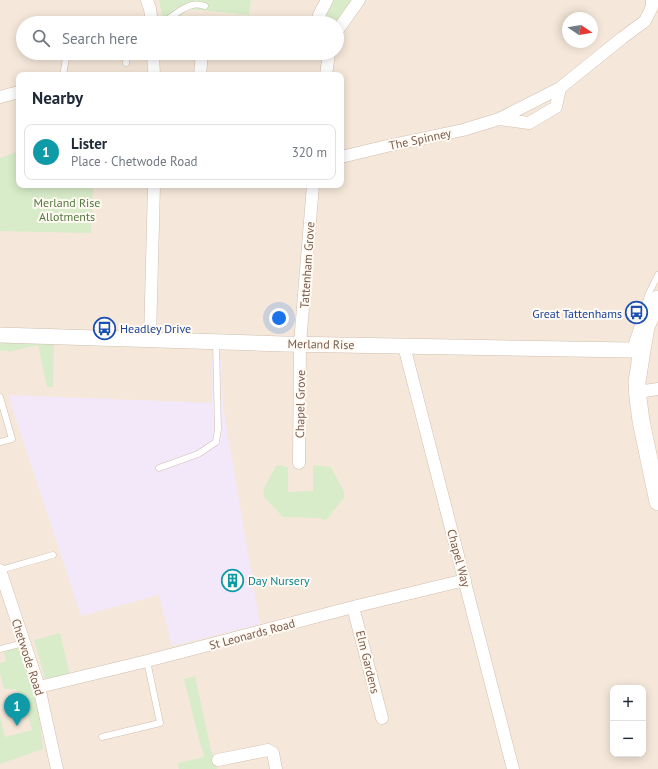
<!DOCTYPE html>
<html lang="en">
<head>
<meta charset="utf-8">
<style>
	body { margin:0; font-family:"PT Sans",sans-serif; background:#f6f6f7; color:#1f2937 }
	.controls { position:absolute; right:12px; bottom:12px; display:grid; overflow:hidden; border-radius:8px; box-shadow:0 2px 10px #0003 }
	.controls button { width:36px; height:36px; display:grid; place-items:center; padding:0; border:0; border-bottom:1px solid #e0e1e3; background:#fff; color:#1f2937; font:20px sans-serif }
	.compass { position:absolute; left:562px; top:12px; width:36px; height:36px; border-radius:50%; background:#fff; box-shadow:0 2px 10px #0003; rotate:102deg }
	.you { position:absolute; left:279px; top:318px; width:14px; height:14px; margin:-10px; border:3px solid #fff; border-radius:50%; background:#1a73e8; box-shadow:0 0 0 6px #1a73e833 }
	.badge { display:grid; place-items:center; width:26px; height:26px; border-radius:50%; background:#e76f51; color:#fff; font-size:13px; font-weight:700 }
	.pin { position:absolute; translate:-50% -33px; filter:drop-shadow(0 1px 2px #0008) }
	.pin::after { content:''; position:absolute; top:21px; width:14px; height:12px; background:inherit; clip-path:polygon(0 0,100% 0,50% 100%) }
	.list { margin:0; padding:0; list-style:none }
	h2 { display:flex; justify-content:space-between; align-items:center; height:52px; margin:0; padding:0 16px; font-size:17px }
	h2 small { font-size:13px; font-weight:400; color:#747a83 }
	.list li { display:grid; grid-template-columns:26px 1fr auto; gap:12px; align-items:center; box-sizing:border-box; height:56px; margin:0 8px 8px; padding:0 8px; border:1px solid #e0e1e3; border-radius:8px }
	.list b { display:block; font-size:15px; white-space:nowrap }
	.list p { margin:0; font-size:13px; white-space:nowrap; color:#747a83 }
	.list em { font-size:13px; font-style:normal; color:#747a83 }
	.icon { flex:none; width:22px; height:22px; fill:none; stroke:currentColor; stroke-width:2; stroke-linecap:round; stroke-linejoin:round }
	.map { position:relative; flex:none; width:658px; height:769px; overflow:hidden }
	.search { position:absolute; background:#fff; box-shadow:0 2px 10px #0003; left:16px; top:16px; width:328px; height:44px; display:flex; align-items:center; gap:10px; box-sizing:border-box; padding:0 14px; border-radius:22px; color:#747a83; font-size:15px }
	.panel { position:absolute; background:#fff; box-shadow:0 2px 10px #0003; left:16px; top:72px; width:328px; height:116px; border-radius:8px }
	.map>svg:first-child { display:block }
	.residential { fill:#f5e8da; fill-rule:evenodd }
	.education { fill:#f3e8fa }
	.green { fill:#d8ecc9 }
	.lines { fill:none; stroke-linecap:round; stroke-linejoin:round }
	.service-casing { stroke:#d1beb0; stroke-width:7 }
	.minor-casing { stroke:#d1beb0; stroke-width:13 }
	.tertiary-casing { stroke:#d1beb0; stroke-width:16 }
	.secondary-casing { stroke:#d6c0b0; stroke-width:18 }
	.service { stroke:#fff; stroke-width:6 }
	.minor { stroke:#fff; stroke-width:12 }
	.tertiary { stroke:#fff; stroke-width:15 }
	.secondary { stroke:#fff; stroke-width:17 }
	.labels { text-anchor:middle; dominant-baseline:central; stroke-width:4; stroke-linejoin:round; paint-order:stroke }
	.street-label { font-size:12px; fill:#7a5c4d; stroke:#fffaf3 }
	.park-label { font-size:12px; fill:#537a41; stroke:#fffaf3 }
	.transit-label { font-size:12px; fill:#164399; stroke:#fffaf3; text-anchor:end }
	.culture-label { font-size:12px; fill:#0d838f; stroke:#fffaf3; text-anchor:start }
</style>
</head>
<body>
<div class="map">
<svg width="658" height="769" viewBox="0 0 658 769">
	<rect width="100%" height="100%" fill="#fdf6ec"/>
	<path class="residential" d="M0,0H159L163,23H23V53H337V23H174L188,9L249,15L251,0H658V769H0ZM568,18H592V42H568ZM19,75H341V185H19ZM613,688H643V754H613Z"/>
	<path class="education" d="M221,359L223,406L260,624L172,646L159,595L81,616L10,401L9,395L212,403V360Z"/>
	<path class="green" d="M159,0H251L249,15L188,9L174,23H163Z
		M327,0H359L337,23H322Z
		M19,151V185H93L91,233L0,231V158Z
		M0,342L54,344L53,387H47L38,345L8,352L7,350L0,351Z
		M282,465L288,468V492L313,491V465L331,467L344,492V498L326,520L318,518L283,517L264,497L263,490L276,466Z
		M60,633L71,679L47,685L34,640Z
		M19,644L38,704L43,749L0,764V716L5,737L32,730C29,720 29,711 20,705L16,689H4L0,673V663L6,661L3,648Z
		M195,676L211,750L217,769H179L178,763L204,757L202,747H201L184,679Z"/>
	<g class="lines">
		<defs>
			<path id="service" d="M162,23C172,17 181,8 192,5C196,4 201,5 205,6
				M126,63L127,53
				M63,75L67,53
				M630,349L649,293L658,275
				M0,397L12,439L0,442
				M159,468L198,454L216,442L218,429L216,343
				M0,570L53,555
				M0,649L24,643
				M102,737L160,723L147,661"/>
			<path id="minor" d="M147,0L150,9L152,23
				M322,23L319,15L327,0
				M337,31L359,0
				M153,53L154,75
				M200,75L202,53
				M326,75L329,53
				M0,97L19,92
				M499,119L529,123L556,107L560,88
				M341,157L387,146L463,130L499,119L560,88L622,38L645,21L652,7V0
				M150,339L154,185
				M404,346L513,769
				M638,392L658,389
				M299,463L300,344L313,185
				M0,570L39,687L57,769
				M353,607L382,718
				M39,687L147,661L353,607L465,580
				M218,760L268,750L273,753L276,769"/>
			<path id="tertiary" d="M0,335L284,344L629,350H642"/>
			<path id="secondary" d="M658,299L646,327L642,350L637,382L638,398L641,421L658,502"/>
		</defs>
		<use href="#service" class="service-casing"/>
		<use href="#minor" class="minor-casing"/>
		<use href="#tertiary" class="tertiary-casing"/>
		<use href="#secondary" class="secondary-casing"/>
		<use href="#service" class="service"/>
		<use href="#minor" class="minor"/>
		<use href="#tertiary" class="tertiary"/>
		<use href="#secondary" class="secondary"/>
	</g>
	<defs>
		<symbol id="bus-ring" viewBox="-11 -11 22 22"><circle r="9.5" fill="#fffaf3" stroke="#1a4fb4" stroke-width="1.5"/><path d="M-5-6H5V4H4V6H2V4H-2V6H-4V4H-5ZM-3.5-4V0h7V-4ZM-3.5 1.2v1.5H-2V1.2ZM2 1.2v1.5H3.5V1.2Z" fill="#1a4fb4"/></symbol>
		<symbol id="building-ring" viewBox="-11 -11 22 22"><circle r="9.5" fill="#fffaf3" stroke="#0f9aa8" stroke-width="1.5"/><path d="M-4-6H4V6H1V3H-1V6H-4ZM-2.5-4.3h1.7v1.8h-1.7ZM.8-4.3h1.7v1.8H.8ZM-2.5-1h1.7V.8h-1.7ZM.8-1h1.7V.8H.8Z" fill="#0f9aa8"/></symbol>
	</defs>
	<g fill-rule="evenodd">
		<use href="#bus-ring" x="624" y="300" width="25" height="25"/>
		<use href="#bus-ring" x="92" y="316" width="25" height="25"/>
		<use href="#building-ring" x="220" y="568" width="25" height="25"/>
	</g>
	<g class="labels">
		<g class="street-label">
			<text transform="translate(420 139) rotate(-12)">The Spinney</text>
			<text transform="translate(307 265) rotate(-86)">Tattenham Grove</text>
			<text transform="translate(321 344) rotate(1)">Merland Rise</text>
			<text transform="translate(300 404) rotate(-89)">Chapel Grove</text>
			<text transform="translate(459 558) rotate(75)">Chapel Way</text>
			<text transform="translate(252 634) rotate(-15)">St Leonards Road</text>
			<text transform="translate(28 657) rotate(72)">Chetwode Road</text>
			<text transform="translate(368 662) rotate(76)">Elm Gardens</text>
		</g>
		<g class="park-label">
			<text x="67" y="202">Merland Rise<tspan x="67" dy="14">Allotments</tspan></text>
		</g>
		<g class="transit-label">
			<text x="622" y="313">Great Tattenhams</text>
			<text x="120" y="328" text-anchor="start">Headley Drive</text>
		</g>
		<g class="culture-label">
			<text x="248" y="580">Day Nursery</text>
		</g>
	</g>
</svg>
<div class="controls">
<button>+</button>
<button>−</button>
</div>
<svg class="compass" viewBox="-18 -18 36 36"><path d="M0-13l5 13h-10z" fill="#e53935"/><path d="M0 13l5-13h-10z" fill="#747a83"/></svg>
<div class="you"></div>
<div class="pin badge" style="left:17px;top:726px;background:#0f9aa8">1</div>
<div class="search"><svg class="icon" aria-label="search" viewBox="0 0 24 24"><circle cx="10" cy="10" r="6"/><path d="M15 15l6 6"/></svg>Search here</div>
<section class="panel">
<h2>Nearby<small></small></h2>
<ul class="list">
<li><span class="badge" style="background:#0f9aa8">1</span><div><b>Lister</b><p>Place · Chetwode Road</p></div><em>320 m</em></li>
</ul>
</section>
</div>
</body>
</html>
